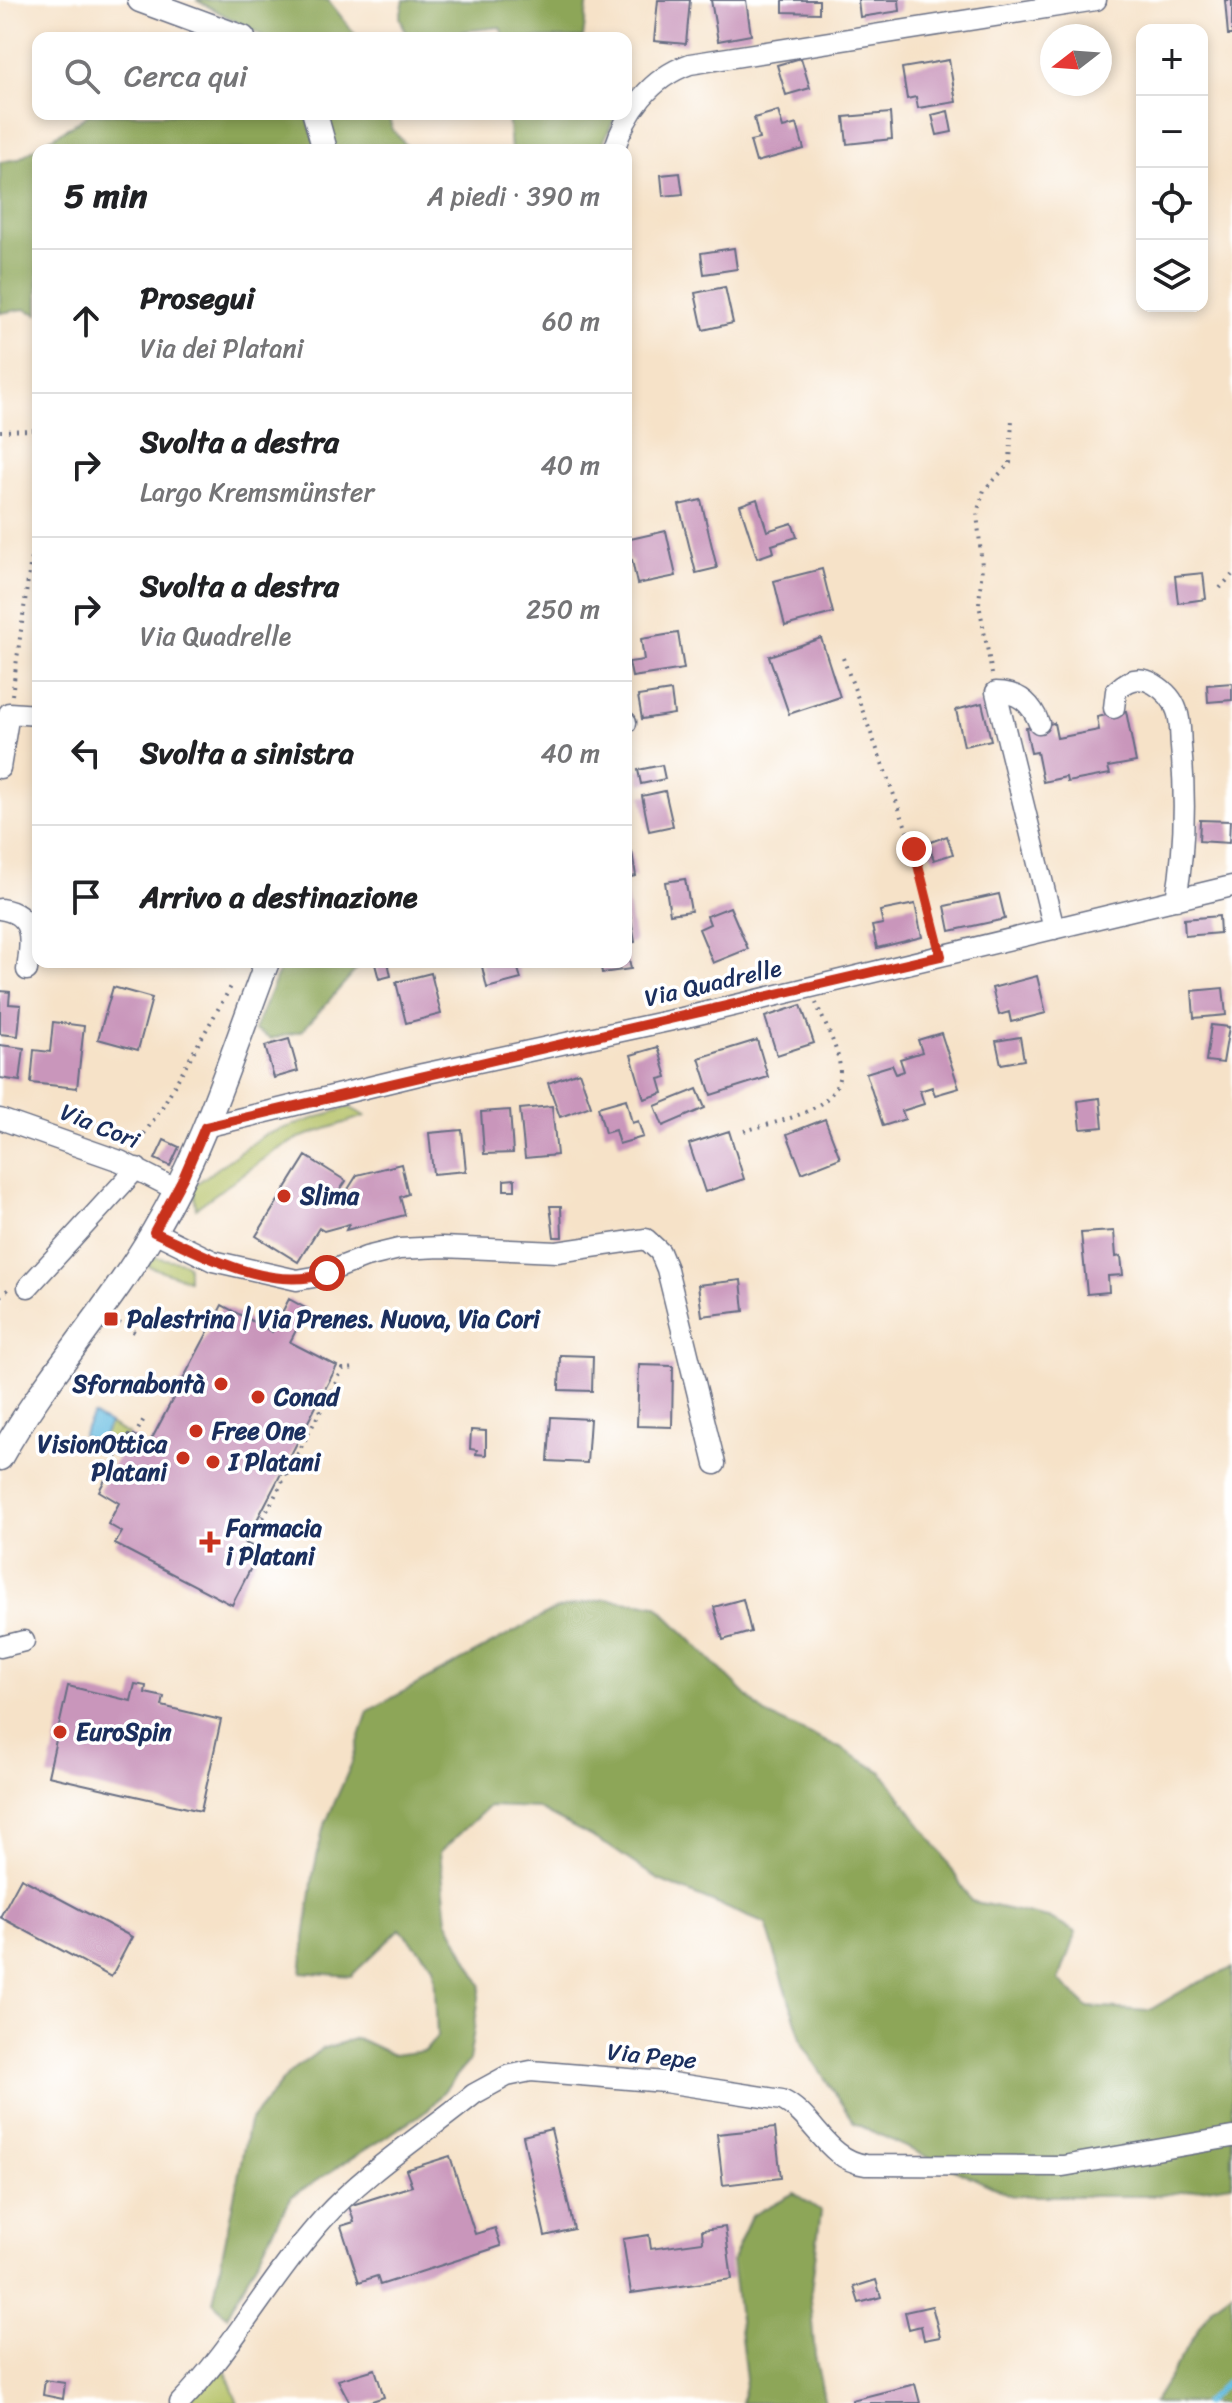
<!DOCTYPE html>
<html lang="it">
<head>
<meta charset="utf-8">
<style>
	body { margin:0; font-family:Sriracha,sans-serif; background:#f2f2f2; color:#202124 }
	.controls { position:absolute; right:24px; top:24px; display:grid; overflow:hidden; border-radius:16px; box-shadow:0 4px 12px #0003 }
	.controls button { width:72px; height:72px; display:grid; place-items:center; padding:0; border:0; border-bottom:2px solid #e0e0e0; background:#fff; color:#202124; font:40px sans-serif }
	.compass { position:absolute; left:1040px; top:24px; width:72px; height:72px; border-radius:50%; background:#fff; box-shadow:0 4px 12px #0003; rotate:253deg }
	.stop { position:absolute; width:24px; height:24px; margin:-18px; border:6px solid #c8321e; border-radius:50%; background:#fff }
	.stop.end { background:#c8321e; border-color:#fff; box-shadow:0 2px 8px #0008 }
	.list { margin:0; padding:0; list-style:none }
	h2 { display:flex; justify-content:space-between; align-items:center; height:104px; margin:0; padding:0 32px; font-size:34px }
	h2 small { font-size:26px; font-weight:400; color:#757577 }
	.list li { display:grid; grid-template-columns:52px 1fr auto; gap:24px; align-items:center; box-sizing:border-box; height:144px; padding:0 32px; border-top:2px solid #e0e0e0 }
	.list b { display:block; font-size:30px; white-space:nowrap }
	.list p { margin:0; font-size:26px; white-space:nowrap; color:#757577 }
	.list em { font-size:26px; font-style:normal; color:#757577 }
	.icon { flex:none; width:44px; height:44px; fill:none; stroke:currentColor; stroke-width:2; stroke-linecap:round; stroke-linejoin:round }
	.map { position:relative; flex:none; width:1232px; height:2403px; overflow:hidden }
	.search { position:absolute; background:#fff; box-shadow:0 4px 12px #0003; left:32px; top:32px; width:600px; height:88px; display:flex; align-items:center; gap:20px; box-sizing:border-box; padding:0 28px; border-radius:16px; color:#757577; font-size:30px }
	.panel { position:absolute; background:#fff; box-shadow:0 4px 12px #0003; left:32px; top:144px; width:600px; height:824px; border-radius:16px }
	.map>svg:first-child { display:block }
	.green { fill:#b2c062; stroke:#667860; stroke-width:2 }
	.forest { fill:#8da658; stroke:#546a5b; stroke-width:2 }
	.water { fill:#63bbe0; stroke:#3f759f; stroke-width:2 }
	.lines { fill:none; stroke-linecap:round; stroke-linejoin:round }
	.stream { stroke:#63bbe0; stroke-width:6 }
	.building { fill:#c996bb }
	.minor-casing { stroke:#686e83; stroke-width:23 }
	.major-casing { stroke:#686e83; stroke-width:27 }
	.path { stroke:#686e83; stroke-width:4; stroke-dasharray:2 6; stroke-linecap:butt }
	.minor { stroke:#fff; stroke-width:20 }
	.major { stroke:#fff; stroke-width:24 }
	.route { stroke:#c8321e; stroke-width:10 }
	.poi-dot { fill:#c8321e; stroke:#fff; stroke-width:3 }
	.labels { text-anchor:middle; dominant-baseline:central; stroke-width:7; stroke-linejoin:round; paint-order:stroke }
	.street-label { font-size:24px; fill:#1b2f5e; stroke:#fff }
	.poi-label { font-size:24px; font-weight:bold; fill:#1b2f5e; stroke:#fff; text-anchor:start }
</style>
</head>
<body>
<div class="map">
<svg width="1232" height="2403" viewBox="0 0 1232 2403">
	<rect width="100%" height="100%" fill="#fff"/>
	<filter id="ink" filterUnits="userSpaceOnUse"><feTurbulence type="fractalNoise" baseFrequency=".0125" numOctaves="2"/><feDisplacementMap in="SourceGraphic" scale="16" xChannelSelector="R" yChannelSelector="G"/><feConvolveMatrix kernelMatrix="1 2 1 2 8 2 1 2 1" color-interpolation-filters="sRGB"/></filter>
	<filter id="wash" filterUnits="userSpaceOnUse"><feTurbulence type="fractalNoise" baseFrequency=".006" numOctaves="4" result="noise"/><feDisplacementMap in="SourceGraphic" scale="32" xChannelSelector="R" yChannelSelector="G"/><feGaussianBlur stdDeviation="1.8" result="paint"/><feColorMatrix in="noise" values="0 0 0 0 0 0 0 0 0 0 0 0 0 0 0 0 0 1.4 0 .05"/><feComposite in="paint" operator="in"/></filter>
	<g filter="url(#wash)">
		<rect width="100%" height="100%" fill="#f6e2c8"/>
		<path class="green" d="M349,1107L365,1116L299,1138L275,1151L196,1208L193,1186L264,1135Z
			M153,1257L183,1262L188,1265V1280L148,1266Z
			M109,1424L129,1435L119,1455L98,1444Z
			M222,2362L238,2403H184Z"/>
		<path class="forest" d="M196,0H328L358,38H267Z
			M404,0H588L583,38H505L500,27L422,36L406,33L400,17Z
			M90,114H306L318,150H38V314L24,309L0,313V162L18,159Z
			M326,114H388L392,129L410,150H334Z
			M508,114H617L599,150H511Z
			M283,962H363L302,1031L271,1039L254,1030Z
			M605,1599L656,1605L765,1714L840,1748L882,1772L943,1855L971,1901L1048,1918L1076,1932L1059,1980L1087,2007L1148,2011L1191,1986L1232,1968V2184L1156,2196H1012L854,2123L803,2045L766,1924L659,1880L607,1845L537,1808L489,1806L440,1852L447,1920L481,1985L469,2061L428,2110L292,2196L227,2316L213,2302L249,2122L289,2073L322,2049L357,2038L393,2055L425,2051L437,2037L434,1966L400,1929L351,1976L301,1972L313,1875L323,1829L351,1765L368,1711L556,1609Z
			M794,2193L821,2211L810,2299L815,2356L825,2403H741L746,2380L732,2260L751,2216Z
			M1232,2292V2403H1153L1213,2306Z"/>
		<path class="water" d="M93,1415L109,1424L98,1444L82,1435Z"/>
		<g class="lines">
			<path class="stream" d="M1204,2403L1232,2378"/>
		</g>
		<g id="blocks">
			<path class="building" d="M658,0H690L686,44L654,41Z
				M711,0H746L751,35L718,41Z
				M783,0H819V13L783,12Z
				M858,0H899L900,11L860,17Z
				M1225,0H1232V35H1228Z
				M801,58L810,88L786,95L777,65Z
				M949,60L956,102L918,108L916,97L907,99L902,68Z
				M778,111L783,128L797,124L804,149L756,162L750,141L759,139L754,118Z
				M948,111L952,132L937,135L932,115Z
				M890,113L892,139L847,144L844,117Z
				M680,173L683,194L663,196L661,175Z
				M734,248L737,269L704,274L701,253Z
				M725,287L733,323L703,330L695,293Z
				M757,499L767,531L792,523L797,537L772,545L774,552L757,558L740,505Z
				M701,500L717,568L696,573L679,505Z
				M666,531L676,576L637,584L632,560L629,561L626,540Z
				M822,569L833,613L785,626L774,581Z
				M1203,573L1206,599L1178,603L1175,576Z
				M678,633L684,669L632,677L629,662L644,660L641,639Z
				M821,638L840,697L789,714L769,656Z
				M1232,683V700L1208,702L1207,685Z
				M671,691L674,714L642,719L638,696Z
				M982,703L991,740L964,746L956,710Z
				M1126,711L1136,762L1108,767L1110,774L1067,782L1066,777L1043,782L1037,752L1031,753L1026,728L1054,723L1057,738L1099,730L1097,717Z
				M662,765L665,779L641,784L638,770Z
				M665,791L673,826L649,831L642,796Z
				M1200,820L1230,821L1229,843L1199,841Z
				M947,836L953,854L934,860L928,843Z
				M632,852L636,876L626,878V853Z
				M685,879L691,911L670,914L665,882Z
				M626,891L635,942L626,944Z
				M999,894L1005,919L950,931L945,906Z
				M915,904L922,937L877,948L872,926L883,924L880,911Z
				M730,907L748,949L713,963L699,929L710,924L707,916Z
				M1219,916L1220,933L1185,936L1184,919Z
				M626,945L631,969L602,973L600,962H626Z
				M388,962L391,976L379,979L375,964Z
				M481,962H516L521,979L487,988Z
				M431,973L441,1014L406,1023L396,982Z
				M1037,976L1046,1013L1011,1022L1009,1012L999,1015L992,988Z
				M113,987L152,998L138,1050L98,1039Z
				M1223,988L1226,1015L1194,1018L1192,991Z
				M0,991L10,992L9,1004L21,1005L18,1036L0,1034Z
				M801,1005L814,1043L777,1055L765,1017Z
				M53,1022L84,1026L77,1088L31,1083L34,1050L50,1052Z
				M1211,1025L1229,1027L1223,1063L1206,1061Z
				M941,1033L959,1088L935,1095L932,1087L920,1091L924,1104L902,1111L905,1119L883,1126L866,1073L892,1065L896,1074L904,1071L900,1059L922,1052L918,1040Z
				M1020,1037L1024,1060L1001,1064L996,1041Z
				M289,1039L298,1071L274,1078L265,1046Z
				M757,1040L768,1077L711,1095L699,1058Z
				M0,1045L24,1048L20,1081L0,1078Z
				M658,1047L667,1077L659,1079L663,1093L644,1099L631,1055Z
				M579,1072L591,1106L560,1117L548,1083Z
				M697,1089L705,1108L663,1126L655,1106Z
				M1100,1098L1103,1127L1081,1129L1078,1101Z
				M626,1099L632,1123L638,1121L643,1137L619,1144L615,1130L605,1133L598,1107Z
				M552,1106L557,1155L525,1158L520,1109Z
				M510,1110L513,1153L484,1154L481,1112Z
				M825,1119L840,1158L802,1173L787,1134Z
				M462,1130L466,1171L433,1174L429,1133Z
				M729,1131L744,1179L705,1192L689,1144Z
				M164,1140L179,1147L170,1166L155,1159Z
				M306,1156L346,1181L340,1190L345,1194L357,1175L401,1164L408,1194L400,1197L405,1215L346,1230L349,1224L324,1231L319,1228L298,1262L256,1236Z
				M515,1179V1190H504V1180Z
				M550,1206H561L562,1237H554Z
				M1114,1231L1116,1257L1121,1256L1123,1275L1108,1276L1109,1292L1087,1294L1081,1233Z
				M741,1280L744,1311L702,1316L698,1285Z
				M289,1299L307,1309L290,1342L337,1366L245,1543L260,1550L232,1605L115,1544L122,1532L108,1524L119,1503L99,1491L129,1435L148,1446L222,1305L272,1332Z
				M560,1355L593,1356L592,1391L559,1390Z
				M639,1365L673,1366L672,1427L637,1426Z
				M551,1417L590,1419L587,1463L548,1461Z
				M471,1430L486,1431V1455L476,1454L477,1450L470,1449Z
				M743,1599L751,1632L723,1640L714,1607Z
				M135,1684L146,1686L145,1693L164,1697L162,1706L221,1720L201,1811L48,1776L68,1686L131,1701Z
				M21,1878L132,1937L111,1977L0,1917Z
				M775,2128L781,2178L723,2185L717,2134Z
				M551,2129L574,2229L545,2236L523,2136Z
				M450,2156L475,2234L495,2228L501,2246L380,2285L377,2276L359,2282L341,2226L354,2222L349,2206L412,2186L406,2170Z
				M725,2227L732,2279L631,2293L623,2239L649,2235L651,2249L703,2242L702,2230Z
				M876,2280L881,2297L859,2303L854,2287Z
				M932,2306L940,2337L924,2340L921,2326L909,2329L905,2312Z
				M375,2369L384,2397L366,2403H350L338,2380Z
				M45,2380L65,2383L63,2399L43,2395Z
				M915,2384L920,2403H852V2400Z"/>
		</g>
	</g>
	<g filter="url(#ink)">
		<use href="#blocks" fill-opacity="0" stroke="#686e83" stroke-width="2"/>
		<g class="lines">
			<defs>
				<path id="minor" d="M614,150C626,112 650,78 690,64L1096,0
					M1114,708L1116,691C1127,680 1139,675 1154,684C1164,690 1173,698 1177,711C1181,721 1180,736 1181,747C1186,800 1185,848 1176,900
					M626,722V723
					M1039,723C1031,702 1018,692 996,692L1054,929
					M0,768L9,713L38,715
					M0,909C36,914 31,942 27,970
					M0,1119L120,1161L177,1190
					M205,1127L423,1074L682,1018L1232,886
					M154,1232L213,1261L297,1280L314,1277L366,1257L399,1249L441,1247L557,1252L646,1239L660,1252L667,1269L715,1464
					M28,1287L137,1168
					M0,1647L24,1641
					M180,2403C234,2347 271,2277 323,2219C364,2173 426,2133 474,2094L507,2076L531,2071L665,2082L782,2100C815,2116 826,2160 866,2165L1063,2166L1232,2137"/>
				<path id="major" d="M140,0L243,38
					M315,114L325,150
					M0,1458C44,1378 108,1310 154,1231C204,1148 232,1053 267,962"/>
			</defs>
			<use href="#minor" class="minor-casing"/>
			<use href="#major" class="major-casing"/>
			<path class="path" d="M0,431L34,430L38,433
				M1220,588L1232,575
				M843,658L914,849L937,936
				M992,674L979,604L982,566L977,513L984,490L1010,463L1012,418
				M12,695L38,508
				M744,1131C777,1121 849,1111 839,1061C835,1042 824,1022 816,1003
				M135,1147L161,1109L233,983
				M0,1296L10,1288
				M119,1323L138,1334
				M104,1471L108,1473
				M131,1479L116,1470L145,1417
				M250,1533L254,1535L343,1369L358,1368"/>
			<use href="#minor" class="minor"/>
			<use href="#major" class="major"/>
		</g>
	</g>
	<g class="lines" filter="url(#ink)">
		<path class="route" d="M327,1273C270,1293 205,1255 154,1232L184,1176L205,1127L941,956L914,849"/>
	</g>
	<g class="poi-dot">
		<circle cx="284" cy="1196" r="8"/>
		<rect x="103" y="1311" width="16" height="16" rx="4"/>
		<circle cx="221" cy="1384" r="8"/>
		<circle cx="258" cy="1397" r="8"/>
		<circle cx="196" cy="1431" r="8"/>
		<circle cx="183" cy="1458" r="8"/>
		<circle cx="213" cy="1462" r="8"/>
		<path d="M206 1530h8v8h8v8h-8v8h-8v-8h-8v-8h8z"/>
		<circle cx="60" cy="1732" r="8"/>
	</g>
	<g class="labels">
		<g class="street-label">
			<text transform="translate(713 983) rotate(-13)">Via Quadrelle</text>
			<text transform="translate(100 1126) rotate(22)">Via Cori</text>
			<text transform="translate(652 2056) rotate(6)">Via Pepe</text>
		</g>
		<g class="poi-label">
			<text x="300" y="1196">Slima</text>
			<text x="127" y="1319">Palestrina | Via Prenes. Nuova, Via Cori</text>
			<text x="205" y="1384" text-anchor="end">Sfornabontà</text>
			<text x="274" y="1397">Conad</text>
			<text x="212" y="1431">Free One</text>
			<text x="167" y="1444" text-anchor="end">VisionOttica<tspan x="167" dy="28">Platani</tspan></text>
			<text x="229" y="1462">I Platani</text>
			<text x="226" y="1528">Farmacia<tspan x="226" dy="28">i Platani</tspan></text>
			<text x="76" y="1732">EuroSpin</text>
		</g>
	</g>
</svg>
<div class="controls">
<button>+</button>
<button>−</button>
<button><svg class="icon" aria-label="locate" viewBox="0 0 24 24"><circle cx="12" cy="12" r="6"/><path d="M12 2v4M12 18v4M2 12h4M18 12h4"/></svg></button>
<button><svg class="icon" aria-label="layers" viewBox="0 0 24 24"><path d="M12 4l9 5-9 5-9-5zM3 14l9 5 9-5"/></svg></button>
</div>
<svg class="compass" viewBox="-18 -18 36 36"><path d="M0-13l5 13h-10z" fill="#e53935"/><path d="M0 13l5-13h-10z" fill="#757577"/></svg>
<div class="stop" style="left:327px;top:1273px"></div>
<div class="stop end" style="left:914px;top:849px"></div>
<div class="search"><svg class="icon" aria-label="search" viewBox="0 0 24 24"><circle cx="10" cy="10" r="6"/><path d="M15 15l6 6"/></svg>Cerca qui</div>
<section class="panel">
<h2>5 min<small>A piedi · 390 m</small></h2>
<ul class="list">
<li><svg class="icon" aria-label="ahead" viewBox="0 0 24 24"><path d="M12 20V5M6 11l6-6 6 6"/></svg><div><b>Prosegui</b><p>Via dei Platani</p></div><em>60 m</em></li>
<li><svg class="icon" aria-label="right" viewBox="0 0 24 24"><path d="M7 20v-9h11M14 6l5 5-5 5"/></svg><div><b>Svolta a destra</b><p>Largo Kremsmünster</p></div><em>40 m</em></li>
<li><svg class="icon" aria-label="right" viewBox="0 0 24 24"><path d="M7 20v-9h11M14 6l5 5-5 5"/></svg><div><b>Svolta a destra</b><p>Via Quadrelle</p></div><em>250 m</em></li>
<li><svg class="icon" aria-label="left" viewBox="0 0 24 24"><path d="M17 20v-9H6M10 6l-5 5 5 5"/></svg><div><b>Svolta a sinistra</b></div><em>40 m</em></li>
<li><svg class="icon" aria-label="arrive" viewBox="0 0 24 24"><path d="M6 21V4h12l-3 4 3 4H6"/></svg><div><b>Arrivo a destinazione</b></div></li>
</ul>
</section>
</div>
</body>
</html>
